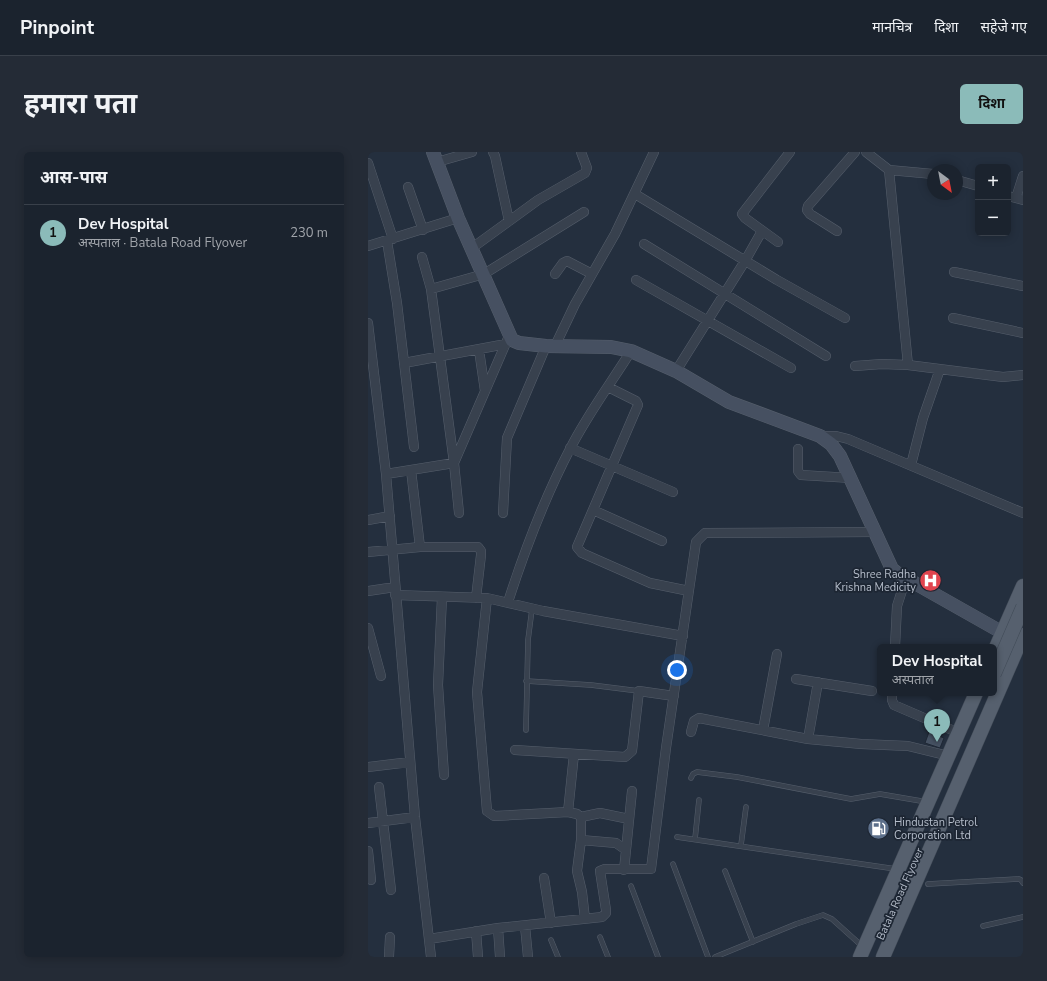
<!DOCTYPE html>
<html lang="hi">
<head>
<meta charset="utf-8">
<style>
	body { margin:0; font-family:"Nunito Sans","Noto Sans Devanagari",sans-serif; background:#242b36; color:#f1f3f6 }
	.controls { position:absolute; right:12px; top:12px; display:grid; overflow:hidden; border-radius:6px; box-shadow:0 2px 10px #0003 }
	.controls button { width:36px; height:36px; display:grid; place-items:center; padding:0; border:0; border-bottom:1px solid #39404a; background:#1b232e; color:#f1f3f6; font:20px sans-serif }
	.compass { position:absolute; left:559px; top:12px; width:36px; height:36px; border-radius:50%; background:#1b232e; box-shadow:0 2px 10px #0003; rotate:148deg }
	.you { position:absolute; left:309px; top:518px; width:14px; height:14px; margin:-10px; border:3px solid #fff; border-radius:50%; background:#1a73e8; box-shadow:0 0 0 6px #1a73e833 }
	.badge { display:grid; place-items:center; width:26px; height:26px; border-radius:50%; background:#8bbbb9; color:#111; font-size:13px; font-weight:700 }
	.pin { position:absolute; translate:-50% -33px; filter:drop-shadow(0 1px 2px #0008) }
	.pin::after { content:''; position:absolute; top:21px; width:14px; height:12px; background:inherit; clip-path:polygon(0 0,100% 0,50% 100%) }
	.popup { position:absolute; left:509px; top:492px; width:120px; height:52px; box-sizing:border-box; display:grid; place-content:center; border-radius:6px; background:#1b232e; filter:drop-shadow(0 1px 3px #0005); font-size:13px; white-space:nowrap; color:#a0a4aa }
	.popup b { font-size:15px; color:#f1f3f6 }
	.popup::after { content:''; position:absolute; left:50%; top:100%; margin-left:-8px; border:8px solid transparent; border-top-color:#1b232e }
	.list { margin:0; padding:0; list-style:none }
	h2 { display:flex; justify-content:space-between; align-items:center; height:52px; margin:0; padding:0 16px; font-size:17px }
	h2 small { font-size:13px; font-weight:400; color:#a0a4aa }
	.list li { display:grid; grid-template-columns:26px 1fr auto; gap:12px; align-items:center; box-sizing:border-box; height:56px; padding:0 16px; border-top:1px solid #39404a }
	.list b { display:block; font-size:15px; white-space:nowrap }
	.list p { margin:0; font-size:13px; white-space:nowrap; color:#a0a4aa }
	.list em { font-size:13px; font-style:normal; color:#a0a4aa }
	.map { position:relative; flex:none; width:655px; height:805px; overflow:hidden; border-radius:6px }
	header { display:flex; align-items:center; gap:24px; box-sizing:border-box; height:56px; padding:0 20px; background:#1b232e; border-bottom:1px solid #39404a }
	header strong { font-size:19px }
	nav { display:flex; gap:22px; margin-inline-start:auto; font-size:14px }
	.intro { display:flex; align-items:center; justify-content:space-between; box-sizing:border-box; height:96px; padding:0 24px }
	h1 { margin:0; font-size:28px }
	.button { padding:10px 18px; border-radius:6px; background:#8bbbb9; color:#111; font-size:14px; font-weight:700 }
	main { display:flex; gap:24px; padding:0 24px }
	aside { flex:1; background:#1b232e; border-radius:6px; box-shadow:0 2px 10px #0003 }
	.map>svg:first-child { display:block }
	.building { fill:#455162; stroke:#1f2835 }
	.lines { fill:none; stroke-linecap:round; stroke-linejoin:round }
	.lane-casing { stroke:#565f6c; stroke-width:5.5 }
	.street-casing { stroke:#565f6c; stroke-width:10 }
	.secondary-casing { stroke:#565f6c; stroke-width:14 }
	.primary-casing { stroke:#414a57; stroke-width:15 }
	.lane { stroke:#38414e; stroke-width:4.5 }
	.street { stroke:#38414e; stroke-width:9 }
	.secondary { stroke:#465061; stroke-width:13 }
	.primary { stroke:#56606e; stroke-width:14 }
	.primary-bridge-casing { stroke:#414a57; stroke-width:15; stroke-linecap:butt }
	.primary-bridge { stroke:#56606e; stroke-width:14 }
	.labels { text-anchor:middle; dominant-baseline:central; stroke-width:3.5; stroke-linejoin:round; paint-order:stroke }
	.poi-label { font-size:11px; fill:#b4bcc9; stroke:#1d2633; text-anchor:end }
	.street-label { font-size:11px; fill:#b4bcc9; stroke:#1d2633 }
</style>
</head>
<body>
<header>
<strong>Pinpoint</strong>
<nav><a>मानचित्र</a><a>दिशा</a><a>सहेजे गए</a></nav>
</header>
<div class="intro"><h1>हमारा पता</h1><a class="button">दिशा</a></div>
<main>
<aside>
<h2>आस-पास<small></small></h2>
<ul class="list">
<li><span class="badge">1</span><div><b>Dev Hospital</b><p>अस्पताल · Batala Road Flyover</p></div><em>230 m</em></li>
</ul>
</aside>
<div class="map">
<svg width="655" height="805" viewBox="0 0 655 805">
	<rect width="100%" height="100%" fill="#242f3e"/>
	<path class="building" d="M561,580L576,586L572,596L557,591Z"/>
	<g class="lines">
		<defs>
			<path id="lane" d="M158,529L223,533L271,539
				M158,578L160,488L164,457
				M323,626L325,622L329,620L369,625L483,647L512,642L559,650
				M309,685L528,717
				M327,687L331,648
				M373,693L378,655
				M305,712L340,805
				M357,719L385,790
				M560,732L651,727L653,728L655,731
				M263,734L290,805
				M615,774L655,765
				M232,785L240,805
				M183,788L190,805
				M347,805L428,772L455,763L464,767L494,794"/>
			<path id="street" d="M125,0L127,4L141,69
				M498,0L521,18L565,22
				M69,10L104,0
				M0,11L25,87
				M521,18L540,213L635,225L655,223
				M589,28L610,34
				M40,35L55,78
				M267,42L409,128L477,166
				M640,44L655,48
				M648,46L655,24
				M469,79L442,62L439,58L440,54L487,0
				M19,89L29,151L46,295
				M410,90L377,66L374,62L422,0
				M276,92L458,204
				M0,94L90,66
				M104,96L170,48L217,21L219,16L213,0
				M54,105L63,137L86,311L91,361
				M586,120L655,134
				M187,122L195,111L199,109L224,122
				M268,128L423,216
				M63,137L116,122L216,60
				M585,166L655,181
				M0,171L18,322L47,665L63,805
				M187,194L207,152L247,82L286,0
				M111,198L117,239
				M36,211L138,192
				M487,214L514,212L540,213
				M308,219L377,109L394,79
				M240,235L268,249L270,253L209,395L214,401L282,431L321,439
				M452,284H468L480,287L655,361
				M202,296L305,340
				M430,297V319L433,323L483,326
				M543,313L555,266L572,217
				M43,318L52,395
				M18,322L86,311L141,184
				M225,358L294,389
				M135,361L139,286L178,194
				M0,368L22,364
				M0,400L52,395H110L113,399V403L108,446
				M0,439L27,435
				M27,443L119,446L175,459L315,484
				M74,445L70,533L76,623
				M119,446L109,540L119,659L126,664L200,660L209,662L213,665V688L209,719L214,740L217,767
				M140,450C157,397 176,347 202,297C219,263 243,231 263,199
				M0,476L13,524
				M527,495L529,454L538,426
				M428,527L504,539
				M524,541V548L526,553L591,581
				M395,578L409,502
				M323,580L326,569L331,566L440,587L493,592L540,594L581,604
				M440,587L450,530
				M147,598L257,605L264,599L271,539L306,544
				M0,615L42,610
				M11,635L23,738
				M200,660L206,602
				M213,665L232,661L261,667
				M0,671L47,665
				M213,688L248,691L258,698
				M0,699L3,728
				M256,718L264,639
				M176,726L183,771
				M157,774L160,805
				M130,776L132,805
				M108,779L110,805
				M61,787L130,776L234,765L238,761V758L232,719L237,717H283L298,596L328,390L337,381L508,380
				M21,805L22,785"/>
			<path id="secondary" d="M65,0L90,66L144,188L151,191L178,194L243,195L263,199L308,219L361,250L452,284L463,292L472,304L524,417L529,421L644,486"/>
			<path id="primary" d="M626,500L655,434
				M492,805L608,541
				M515,805L655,483"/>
		</defs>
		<use href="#lane" class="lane-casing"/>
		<use href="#street" class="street-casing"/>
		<use href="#secondary" class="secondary-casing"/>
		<use href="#primary" class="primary-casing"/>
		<use href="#lane" class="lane"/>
		<use href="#street" class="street"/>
		<use href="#secondary" class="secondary"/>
		<use href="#primary" class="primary"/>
		<defs>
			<path id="primary-bridge" d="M626,522L655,455"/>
		</defs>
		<use href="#primary-bridge" class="primary-bridge-casing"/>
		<use href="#primary-bridge" class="primary-bridge"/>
	</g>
	<defs>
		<symbol id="hospital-disc" viewBox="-11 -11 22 22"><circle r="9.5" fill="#e0444e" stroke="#1d2633"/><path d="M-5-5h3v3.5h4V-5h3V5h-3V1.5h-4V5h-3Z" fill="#fff"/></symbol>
		<symbol id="fuel-disc" viewBox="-11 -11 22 22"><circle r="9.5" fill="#5c6f8a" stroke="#1d2633"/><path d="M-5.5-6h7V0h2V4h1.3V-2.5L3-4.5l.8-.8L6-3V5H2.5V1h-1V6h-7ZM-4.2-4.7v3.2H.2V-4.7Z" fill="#fff"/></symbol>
	</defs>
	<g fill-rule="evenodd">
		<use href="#hospital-disc" x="550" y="416" width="25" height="25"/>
		<use href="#fuel-disc" x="498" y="664" width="25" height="25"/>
	</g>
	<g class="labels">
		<g class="poi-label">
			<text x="548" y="422">Shree Radha<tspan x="548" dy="13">Krishna Medicity</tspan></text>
			<text x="526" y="670" text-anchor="start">Hindustan Petrol<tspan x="526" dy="13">Corporation Ltd</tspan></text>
		</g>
		<g class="street-label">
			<text transform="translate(532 742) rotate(-66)">Batala Road Flyover</text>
		</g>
	</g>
</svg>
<div class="controls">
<button>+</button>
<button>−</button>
</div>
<svg class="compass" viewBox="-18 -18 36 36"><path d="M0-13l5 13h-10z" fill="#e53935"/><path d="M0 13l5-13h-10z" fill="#a0a4aa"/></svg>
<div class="you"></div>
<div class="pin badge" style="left:569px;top:590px">1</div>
<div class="popup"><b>Dev Hospital</b>अस्पताल</div>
</div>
</main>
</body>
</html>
